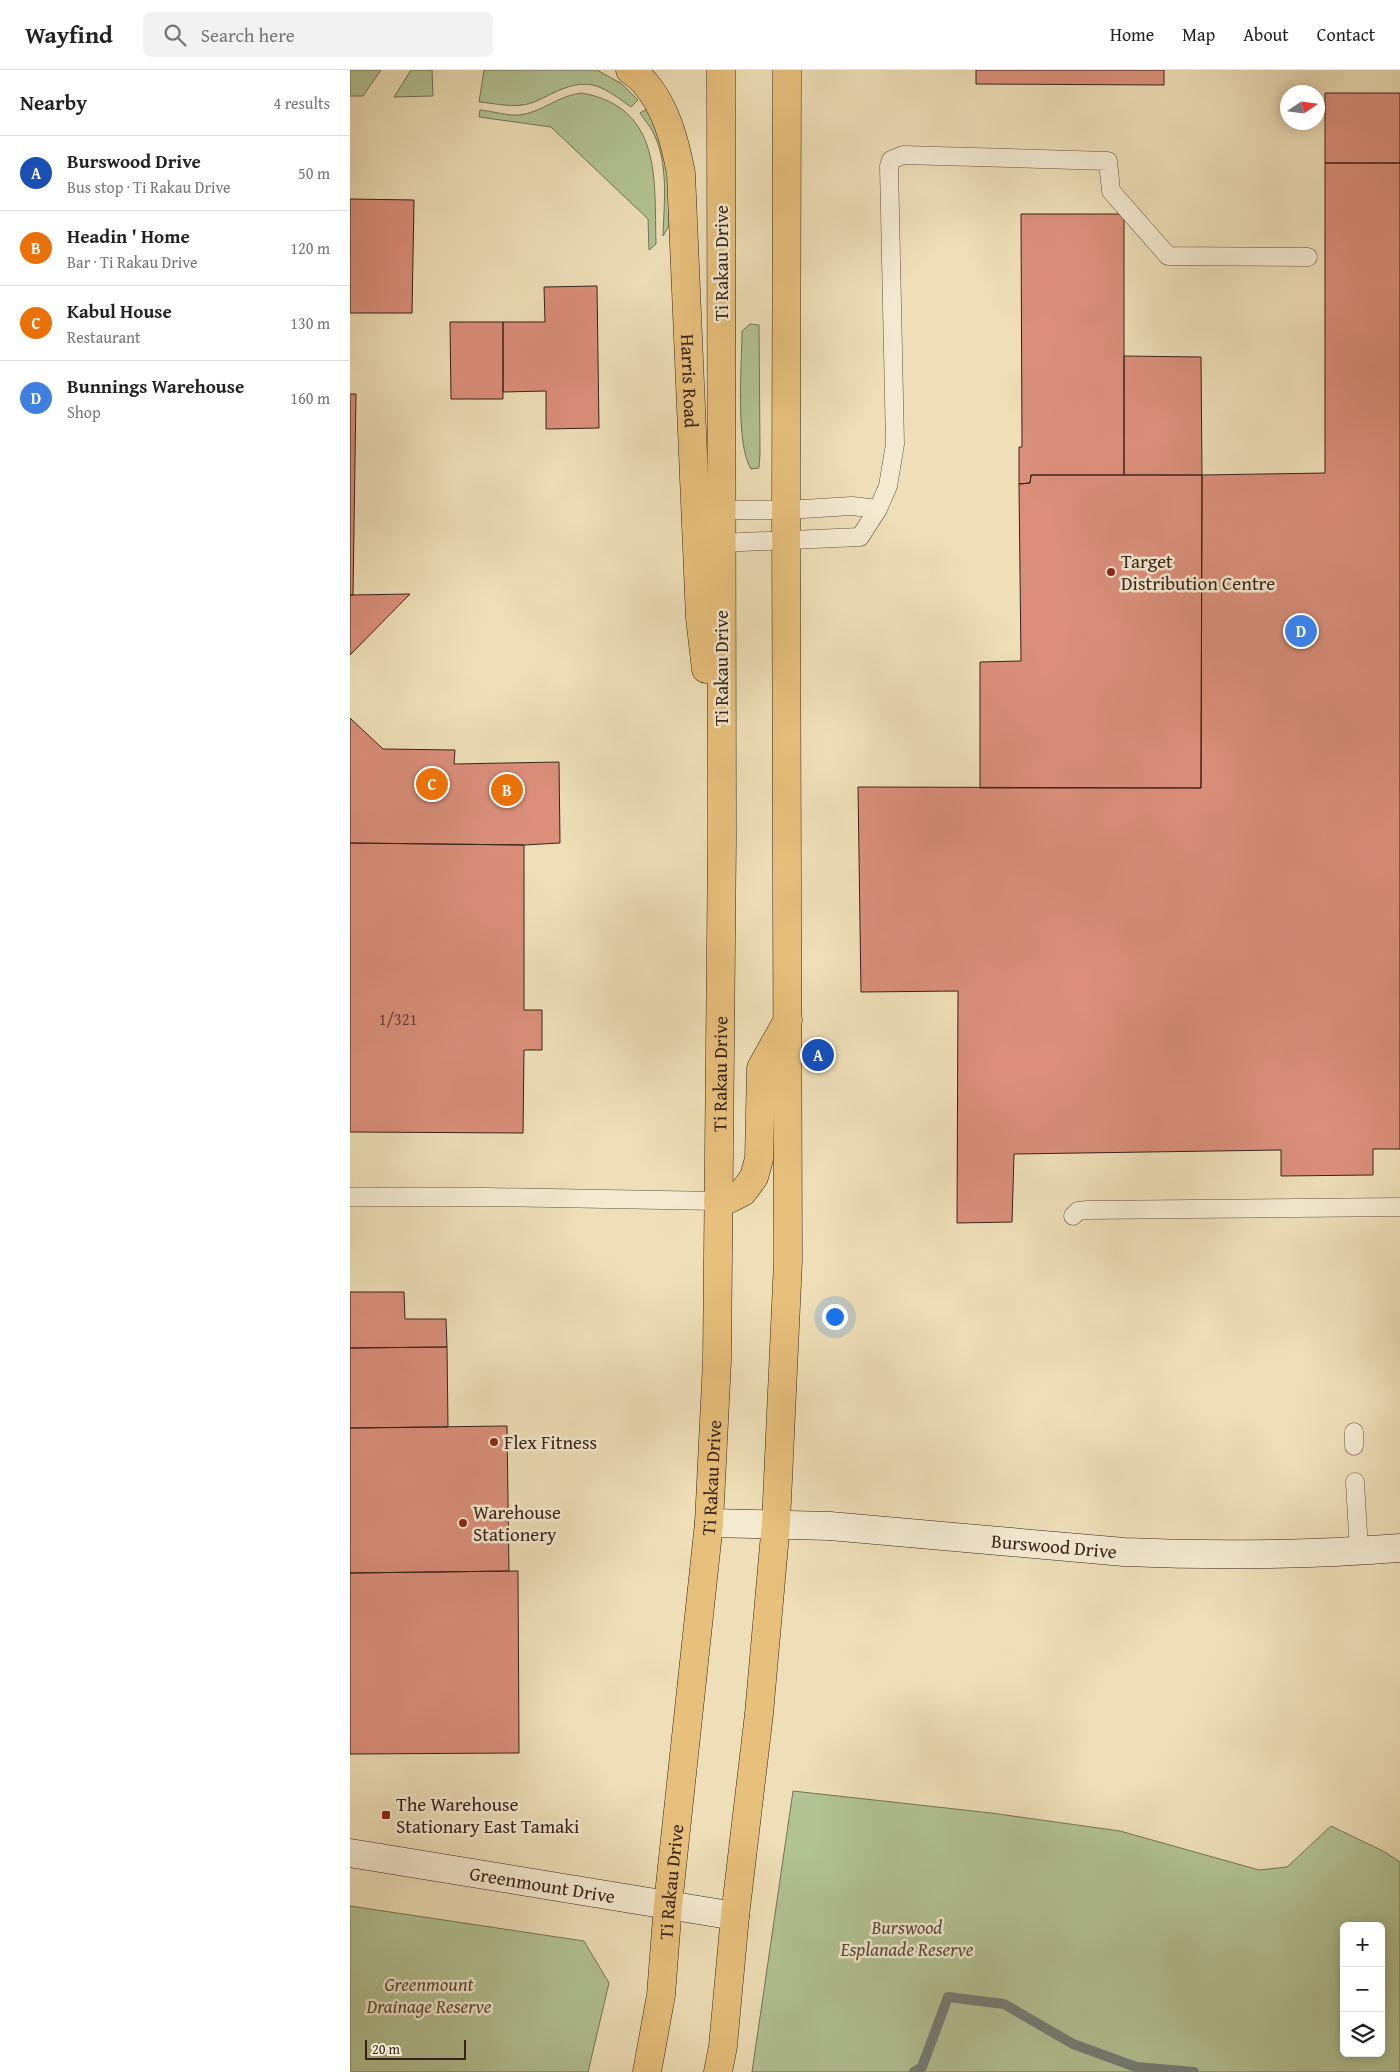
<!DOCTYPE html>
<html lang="en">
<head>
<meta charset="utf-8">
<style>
	body { margin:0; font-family:"Gentium Book Plus",serif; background:#f2f2f2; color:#222 }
	.controls { position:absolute; right:15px; bottom:15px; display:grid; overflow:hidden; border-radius:8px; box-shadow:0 2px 12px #0003 }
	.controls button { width:45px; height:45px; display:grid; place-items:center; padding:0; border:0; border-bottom:1px solid #e0e0e0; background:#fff; color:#222; font:25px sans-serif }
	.compass { position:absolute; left:930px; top:15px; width:45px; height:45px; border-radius:50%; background:#fff; box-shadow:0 2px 12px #0003; rotate:77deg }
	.scale { position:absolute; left:15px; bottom:12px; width:101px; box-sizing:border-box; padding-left:5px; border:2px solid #38221b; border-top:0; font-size:14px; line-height:18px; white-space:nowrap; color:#38221b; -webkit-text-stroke:4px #f4ead1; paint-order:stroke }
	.you { position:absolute; left:484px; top:1246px; width:18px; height:18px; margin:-12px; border:4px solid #fff; border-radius:50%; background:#1a73e8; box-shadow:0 0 0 8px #1a73e833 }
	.badge { display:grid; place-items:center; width:32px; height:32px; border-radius:50%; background:#ea580c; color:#fff; font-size:16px; font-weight:700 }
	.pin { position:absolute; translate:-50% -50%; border:2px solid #fff; box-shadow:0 1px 5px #0006 }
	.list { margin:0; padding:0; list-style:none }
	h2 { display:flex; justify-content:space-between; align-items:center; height:65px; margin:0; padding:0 20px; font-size:21px }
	h2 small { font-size:16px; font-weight:400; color:#767676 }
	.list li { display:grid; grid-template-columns:32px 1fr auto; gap:15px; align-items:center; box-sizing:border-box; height:75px; padding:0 20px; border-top:1px solid #e0e0e0 }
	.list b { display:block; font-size:19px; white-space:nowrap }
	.list p { margin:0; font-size:16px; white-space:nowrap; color:#767676 }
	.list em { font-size:16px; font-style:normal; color:#767676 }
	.icon { flex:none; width:28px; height:28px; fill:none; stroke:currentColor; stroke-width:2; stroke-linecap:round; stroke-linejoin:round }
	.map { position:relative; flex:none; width:1050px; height:2002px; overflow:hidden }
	header { display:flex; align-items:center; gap:30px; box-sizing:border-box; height:70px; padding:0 25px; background:#fff; border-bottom:1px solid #e0e0e0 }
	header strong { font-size:24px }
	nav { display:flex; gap:28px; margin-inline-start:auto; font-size:18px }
	.search { width:350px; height:45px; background:#f2f2f2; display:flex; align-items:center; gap:12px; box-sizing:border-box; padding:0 18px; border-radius:8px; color:#767676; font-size:19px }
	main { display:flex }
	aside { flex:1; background:#fff }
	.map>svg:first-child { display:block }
	.green { fill:#b2c394; stroke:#757258; fill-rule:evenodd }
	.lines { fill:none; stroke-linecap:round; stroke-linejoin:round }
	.stream { stroke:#737e77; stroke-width:10 }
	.building { fill:#db8f7b; stroke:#38221b }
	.lane-casing { stroke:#665142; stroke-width:19 }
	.secondary-casing { stroke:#38221b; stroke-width:29 }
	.primary-casing { stroke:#38221b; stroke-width:29 }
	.lane { stroke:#f4ead1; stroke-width:18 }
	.secondary { stroke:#f4ead1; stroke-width:28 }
	.primary { stroke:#e7c07c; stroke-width:28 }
	.poi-dot { fill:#8f2418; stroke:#f4ead1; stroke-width:2 }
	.labels { text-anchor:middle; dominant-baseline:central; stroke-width:5; stroke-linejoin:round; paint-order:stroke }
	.number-label { font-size:16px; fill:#613d33 }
	.street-label { font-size:19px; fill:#38221b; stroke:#f4ead1 }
	.poi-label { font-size:19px; fill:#38221b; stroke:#f4ead1; text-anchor:start }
	.park-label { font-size:19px; font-style:italic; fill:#564a39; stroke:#f4ead1 }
</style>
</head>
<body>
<header>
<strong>Wayfind</strong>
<div class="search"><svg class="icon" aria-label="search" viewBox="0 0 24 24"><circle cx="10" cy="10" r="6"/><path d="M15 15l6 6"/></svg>Search here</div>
<nav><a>Home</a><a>Map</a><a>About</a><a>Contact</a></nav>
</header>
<main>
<aside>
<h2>Nearby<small>4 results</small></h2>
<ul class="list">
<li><span class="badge" style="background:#1a4fb4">A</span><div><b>Burswood Drive</b><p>Bus stop · Ti Rakau Drive</p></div><em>50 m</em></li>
<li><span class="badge" style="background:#e8710a">B</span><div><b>Headin ' Home</b><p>Bar · Ti Rakau Drive</p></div><em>120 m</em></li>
<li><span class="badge" style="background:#e8710a">C</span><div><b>Kabul House</b><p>Restaurant</p></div><em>130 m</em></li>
<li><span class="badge" style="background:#3f7fe0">D</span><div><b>Bunnings Warehouse</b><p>Shop</p></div><em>160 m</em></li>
</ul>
</aside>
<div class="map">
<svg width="1050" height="2002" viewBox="0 0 1050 2002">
	<rect width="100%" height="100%" fill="#eedfb8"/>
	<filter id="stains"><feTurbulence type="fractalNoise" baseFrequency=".004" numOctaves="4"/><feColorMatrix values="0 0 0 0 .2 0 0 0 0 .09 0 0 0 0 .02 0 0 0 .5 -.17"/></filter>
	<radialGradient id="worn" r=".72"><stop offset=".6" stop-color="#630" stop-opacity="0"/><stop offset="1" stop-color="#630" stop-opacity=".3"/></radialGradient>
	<path class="green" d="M0,0H31L13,26H0Z
		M61,0H82L83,26L44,27Z
		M134,0H247L272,14L288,30L281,37C249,14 238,6 201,24C191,29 182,34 172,35C158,37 143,33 129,32Z
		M232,23C313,38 304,110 306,174L299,180L298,149L201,57L129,47L130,40C142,41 157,46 169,45C191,43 209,25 232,23Z
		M297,39L306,53L319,99V156L313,166C314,132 319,94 303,62C300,56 294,49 290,43Z
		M400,254L409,255L410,383L409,398L401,399C385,373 392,294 392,261Z
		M443,1721L641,1743L770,1761L909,1800L937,1797L981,1756L1033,1781L1050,1792V2002H402ZM994,1856H1031V1983H994Z
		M0,1836L234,1871L259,1913L238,2002H0Z"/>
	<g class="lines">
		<path class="stream" d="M564,2002L572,1997L598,1927L654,1934L723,1974L786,1997L844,2002"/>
	</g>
	<path class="building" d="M626,0H814V15L626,14Z
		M975,23H1050V93H975Z
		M975,93H1050V1079H1023V1105L931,1106V1080L664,1084L662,1152L607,1153L608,921L511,922L508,717L851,718L852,405L975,403Z
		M0,129L64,130L62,243H0Z
		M671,144H774V405H681L680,413L669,414V377H672Z
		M247,216L249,358L196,359V321L153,322V252H195L194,217Z
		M100,252H153V329H101Z
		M774,286L851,287L852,405H774Z
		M0,324H6L3,525H0Z
		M681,405H852L851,718H630V592L671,591L669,414L680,413Z
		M60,524L0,585V525Z
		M0,648L33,679L105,680L104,694L209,692L210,773L174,775L0,773Z
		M0,773L174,775V940H192V980H174L173,1063L0,1062Z
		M0,1222H54L55,1249H96L97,1277L0,1278Z
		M97,1277L98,1357L0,1358V1278Z
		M157,1356L159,1501L0,1503V1358Z
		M168,1501L169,1683L0,1684V1503Z"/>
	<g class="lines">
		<defs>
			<path id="lane" d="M371,440H436L502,436L528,439
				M370,473L510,467L528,439L538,416L545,374L539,96L541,90L553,85L758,91L761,121L818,186L958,187
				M0,1127H137L368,1131
				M723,1146L728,1141L737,1140L1050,1137
				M1004,1362V1376
				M1005,1412L1009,1481"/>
			<g id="secondary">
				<path id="s1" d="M359,1453L480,1456L774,1482C866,1486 958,1485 1050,1478"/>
				<path id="s2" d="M0,1783L385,1846"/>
			</g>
			<g id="primary">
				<path id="s3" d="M280,0C285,4 291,8 295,13C316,37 325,72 331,103L350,548L356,599"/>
				<path d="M368,1131L379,1129L393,1122L404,1107L409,1089L411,998L438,950"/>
				<path id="s4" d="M297,2002L311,1925L318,1834L359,1453L367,1291L372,770L371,0"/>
				<path d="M368,2002L373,1976L385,1846L409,1644L426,1453L438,1191L436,440L437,0"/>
			</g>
		</defs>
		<use href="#lane" class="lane-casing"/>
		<use href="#secondary" class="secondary-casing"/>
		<use href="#primary" class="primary-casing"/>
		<use href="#lane" class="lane"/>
		<use href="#secondary" class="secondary"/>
		<use href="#primary" class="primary"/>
	</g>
	<g class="poi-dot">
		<circle cx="761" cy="502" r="5"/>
		<circle cx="144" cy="1372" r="5"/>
		<circle cx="113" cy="1453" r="5"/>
		<rect x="31" y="1740" width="10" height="10" rx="2.5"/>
	</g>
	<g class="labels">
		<g class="number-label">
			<text x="48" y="949">1/321</text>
		</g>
		<g class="street-label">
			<text transform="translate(371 193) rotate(-90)">Ti Rakau Drive</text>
			<text stroke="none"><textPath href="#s3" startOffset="326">Harris Road</textPath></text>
			<text transform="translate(371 598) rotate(-90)">Ti Rakau Drive</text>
			<text stroke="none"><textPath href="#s4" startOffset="1002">Ti Rakau Drive</textPath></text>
			<text stroke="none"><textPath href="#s4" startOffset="598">Ti Rakau Drive</textPath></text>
			<text stroke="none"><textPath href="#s1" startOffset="346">Burswood Drive</textPath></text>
			<text stroke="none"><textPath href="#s4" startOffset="192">Ti Rakau Drive</textPath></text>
			<text stroke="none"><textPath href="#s2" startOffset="195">Greenmount Drive</textPath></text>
		</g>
		<g class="poi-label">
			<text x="771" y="491">Target<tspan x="771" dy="22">Distribution Centre</tspan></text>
			<text x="154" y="1372">Flex Fitness</text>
			<text x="123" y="1442">Warehouse<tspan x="123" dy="22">Stationery</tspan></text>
			<text x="46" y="1734">The Warehouse<tspan x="46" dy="22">Stationary East Tamaki</tspan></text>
		</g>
		<g class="park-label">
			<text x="557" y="1857">Burswood<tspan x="557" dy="22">Esplanade Reserve</tspan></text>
			<text x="79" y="1914">Greenmount<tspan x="79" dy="22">Drainage Reserve</tspan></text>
		</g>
	</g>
	<rect width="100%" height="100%" filter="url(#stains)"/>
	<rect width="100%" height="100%" fill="url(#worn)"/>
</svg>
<div class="controls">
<button>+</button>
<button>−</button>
<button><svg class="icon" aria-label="layers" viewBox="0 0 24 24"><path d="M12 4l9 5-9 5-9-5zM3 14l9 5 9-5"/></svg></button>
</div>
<svg class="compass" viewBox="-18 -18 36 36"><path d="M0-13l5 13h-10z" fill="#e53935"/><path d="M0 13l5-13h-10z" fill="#767676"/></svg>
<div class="scale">20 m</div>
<div class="you"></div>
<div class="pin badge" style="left:468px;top:985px;background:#1a4fb4">A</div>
<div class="pin badge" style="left:157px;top:720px;background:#e8710a">B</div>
<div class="pin badge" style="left:82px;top:714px;background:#e8710a">C</div>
<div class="pin badge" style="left:951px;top:561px;background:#3f7fe0">D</div>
</div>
</main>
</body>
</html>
